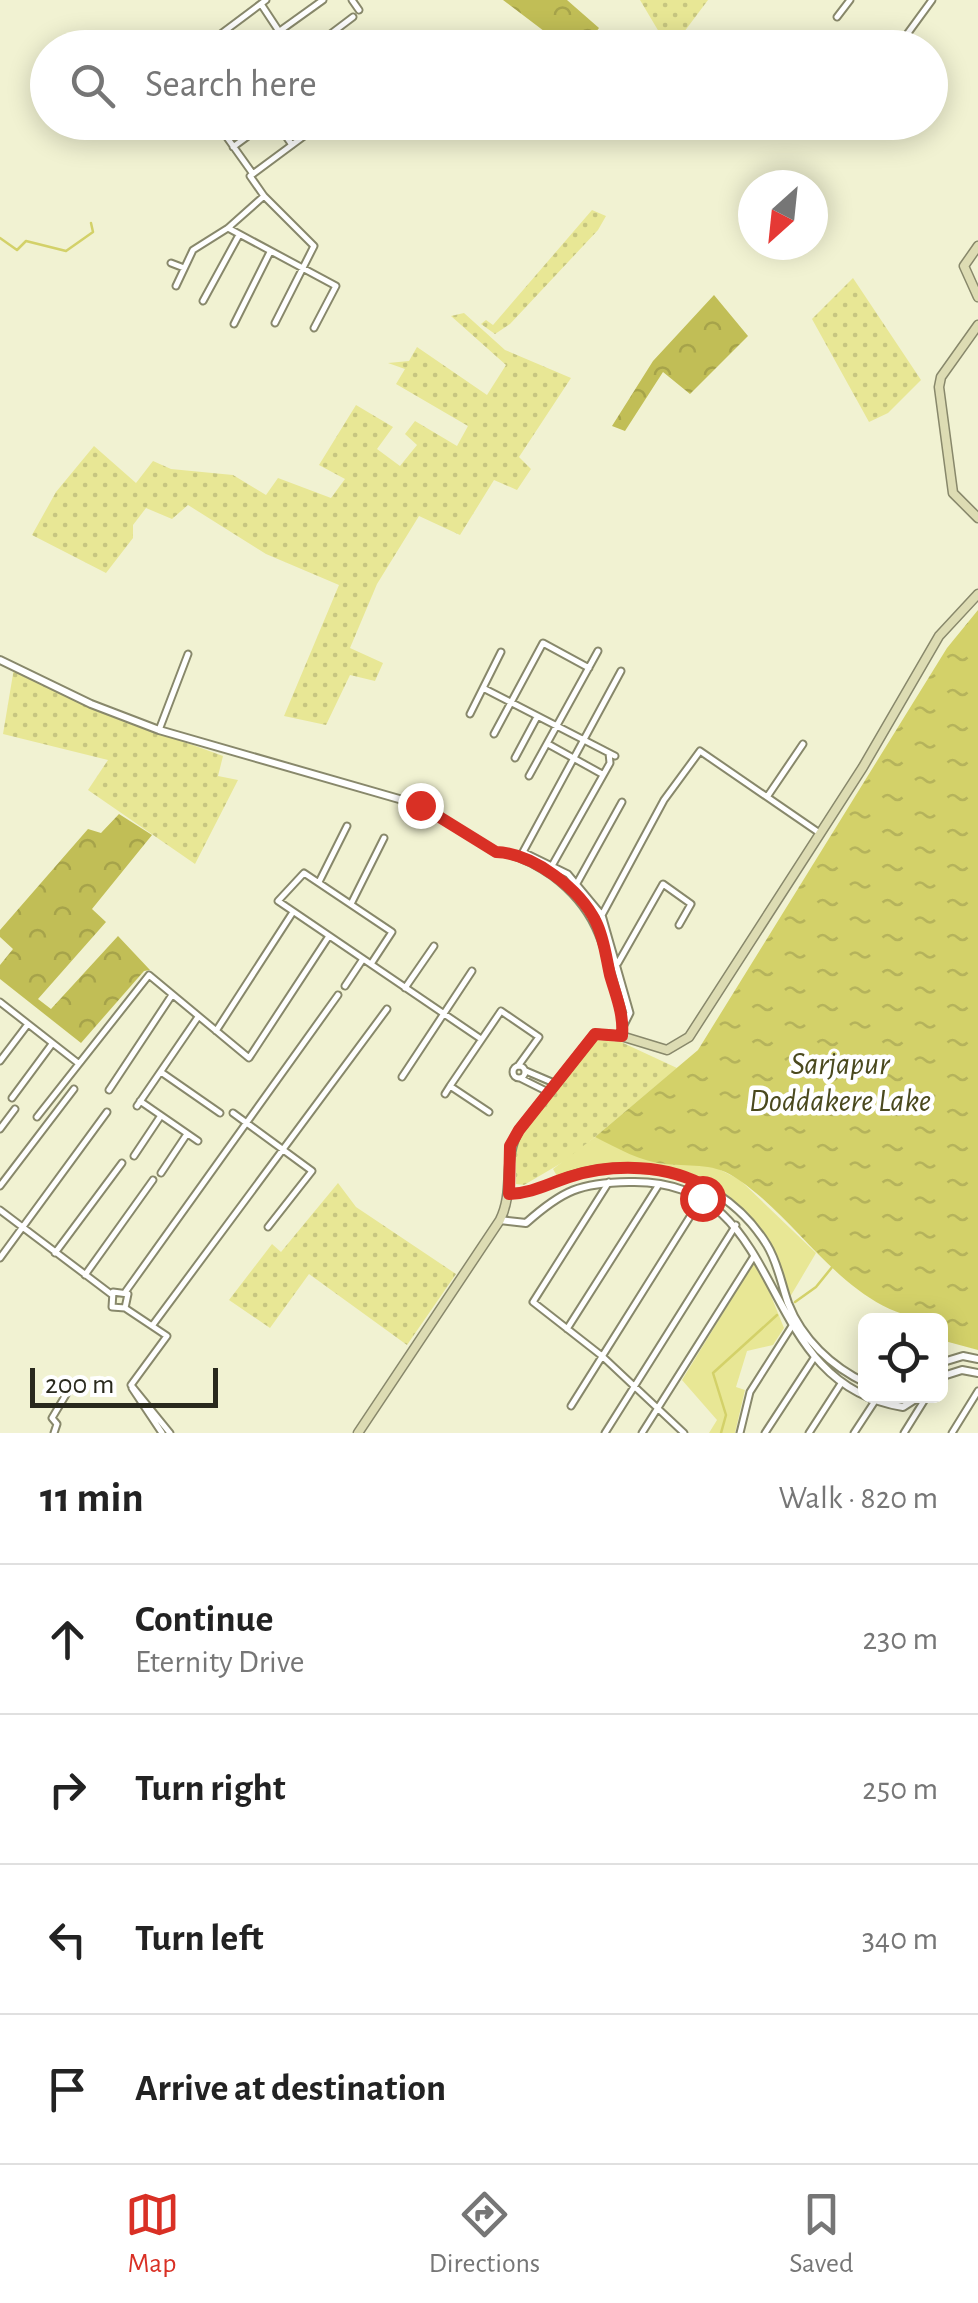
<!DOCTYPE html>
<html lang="en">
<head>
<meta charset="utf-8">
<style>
	body { margin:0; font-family:"Alegreya Sans",sans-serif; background:#f2f2f2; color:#222 }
	.controls { position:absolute; right:30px; bottom:30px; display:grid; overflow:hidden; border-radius:15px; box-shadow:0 5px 25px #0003 }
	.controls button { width:90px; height:90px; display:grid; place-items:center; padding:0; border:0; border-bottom:2px solid #e0e0e0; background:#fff; color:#222; font:50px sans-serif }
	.compass { position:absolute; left:738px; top:170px; width:90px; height:90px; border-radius:50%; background:#fff; box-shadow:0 5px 25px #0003; rotate:207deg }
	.scale { position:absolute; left:30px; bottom:25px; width:188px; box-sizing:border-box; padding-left:10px; border:5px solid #29291d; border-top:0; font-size:28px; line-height:35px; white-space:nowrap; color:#29291d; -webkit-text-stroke:8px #fff; paint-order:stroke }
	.stop { position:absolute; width:30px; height:30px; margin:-22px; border:8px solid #d93025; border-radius:50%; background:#fff }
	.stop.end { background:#d93025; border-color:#fff; box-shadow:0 2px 10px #0008 }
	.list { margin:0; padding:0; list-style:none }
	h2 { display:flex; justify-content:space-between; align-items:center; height:130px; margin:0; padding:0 40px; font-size:42px }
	h2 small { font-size:32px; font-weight:400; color:#767676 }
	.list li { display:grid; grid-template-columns:65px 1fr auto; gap:30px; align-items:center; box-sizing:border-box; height:150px; padding:0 40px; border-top:2px solid #e0e0e0 }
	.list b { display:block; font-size:38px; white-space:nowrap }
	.list p { margin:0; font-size:32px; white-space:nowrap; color:#767676 }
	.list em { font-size:32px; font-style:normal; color:#767676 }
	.icon { flex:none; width:55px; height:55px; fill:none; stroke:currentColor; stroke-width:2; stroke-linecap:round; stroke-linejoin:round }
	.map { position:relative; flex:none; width:978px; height:1433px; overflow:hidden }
	.search { position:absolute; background:#fff; box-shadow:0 5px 25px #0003; left:30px; right:30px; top:30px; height:110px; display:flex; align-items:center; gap:25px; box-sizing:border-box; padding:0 35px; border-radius:55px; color:#767676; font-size:38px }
	.sheet { height:730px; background:#fff }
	nav { display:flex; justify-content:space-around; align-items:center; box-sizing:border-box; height:140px; border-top:2px solid #e0e0e0; background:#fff; font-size:28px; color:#767676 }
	nav a { display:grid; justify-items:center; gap:5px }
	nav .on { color:#d93025 }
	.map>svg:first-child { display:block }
	.grass { fill:url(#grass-dots) }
	.forest { fill:url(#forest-crowns) }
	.garden { fill:#e8e795 }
	.water { fill:url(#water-ripples) }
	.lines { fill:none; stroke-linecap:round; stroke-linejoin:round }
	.stream { stroke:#d3d169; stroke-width:2.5 }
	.minor-casing { stroke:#88886b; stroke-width:9 }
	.tertiary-casing { stroke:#88886b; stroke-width:10 }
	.secondary-casing { stroke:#88886b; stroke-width:11 }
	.minor { stroke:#fff; stroke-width:5 }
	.tertiary { stroke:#fff; stroke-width:6 }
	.secondary { stroke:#dddcb3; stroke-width:8 }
	.route { stroke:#d93025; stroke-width:12 }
	.labels { text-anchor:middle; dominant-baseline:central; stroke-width:9; stroke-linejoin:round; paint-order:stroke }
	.water-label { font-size:32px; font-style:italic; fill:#4a491e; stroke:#fff }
</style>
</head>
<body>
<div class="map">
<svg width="978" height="1433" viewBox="0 0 978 1433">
	<defs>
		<pattern id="grass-dots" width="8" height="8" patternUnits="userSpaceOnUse" patternTransform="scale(2.5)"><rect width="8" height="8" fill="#e8e795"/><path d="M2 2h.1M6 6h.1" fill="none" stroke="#c7c680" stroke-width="1.8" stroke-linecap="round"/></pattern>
		<pattern id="forest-crowns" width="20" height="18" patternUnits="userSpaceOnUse" patternTransform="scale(2.5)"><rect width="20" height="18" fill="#c1be56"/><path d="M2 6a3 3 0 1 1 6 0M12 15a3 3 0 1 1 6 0" fill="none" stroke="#a6a34a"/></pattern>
		<pattern id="water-ripples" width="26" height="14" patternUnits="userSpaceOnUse" patternTransform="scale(2.5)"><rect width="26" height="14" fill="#d3d169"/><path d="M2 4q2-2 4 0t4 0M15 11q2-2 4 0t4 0" fill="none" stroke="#b5b35b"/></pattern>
	</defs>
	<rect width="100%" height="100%" fill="#f1f2d2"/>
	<path class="grass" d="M640,0H708L675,44L680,48L657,47L662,37Z
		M592,210L606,216L598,230L510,324L495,334L481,324L486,320L493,325Z
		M853,278L921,380L888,413L869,422L812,319Z
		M464,313L505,350L571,378L519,457L531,469L517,490L494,480L460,535L419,516L377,584L350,648L383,663L375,681L350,675L326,725L284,716L339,585L266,554L188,505L172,519L146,508L133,525V538L106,573L32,535L56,492L94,446L136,483L153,461L171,469L233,475L266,495L278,478L331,498L345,479L319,465L356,405L393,427L377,449L400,466L417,445L405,434L415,421L457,446L468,426L396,384L405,369L388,363L409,361L417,347L487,395L506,365L451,316Z
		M14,668L99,711L223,756L218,776L238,780L195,864L88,790L108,760L3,734Z
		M595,1040L621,1042L677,1068L570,1158L524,1185L516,1184V1141Z
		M338,1183L356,1207L456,1274L407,1345L309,1274L270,1328L229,1300L272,1244L281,1252Z"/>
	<path class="forest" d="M503,0H567L599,28L585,47H565Z
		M714,295L748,336L690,394L663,372L625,431L612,426L653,361Z
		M119,814L152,835L92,909L106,922L38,999L51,1009L118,936L150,970L144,971L81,1043L0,979V965L13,949L0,937V930L88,829L101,833Z"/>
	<path class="garden" d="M595,1137L663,1164H709L740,1180L816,1253L790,1297C753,1177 674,1146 557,1176L553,1169Z
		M756,1259L784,1328L773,1345L747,1351L736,1387L745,1390L735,1433H709L717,1420L682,1380Z"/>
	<path class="water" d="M978,610V1350L941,1340L940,1320C852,1320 805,1225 739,1180C714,1162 694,1167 666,1164C641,1162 617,1148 595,1137L698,1050L947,648Z"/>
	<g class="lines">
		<path class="stream" d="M0,238L17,250L26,241L66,251L93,232L91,223
			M795,1302L816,1287L833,1266
			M721,1433L726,1415L713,1373L777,1315"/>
		<defs>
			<path id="minor" d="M352,0L359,10
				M261,4L290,48
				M837,17L850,0
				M213,37L221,48
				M202,48L266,0
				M256,48L323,0
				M312,48L353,17
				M897,48L932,0
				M216,122L253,174
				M276,122L292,145
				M233,147L267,122
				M228,228L336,286L314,328
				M171,263L184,268
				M176,286L193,250L228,228L264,196
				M203,301L239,235
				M275,323L314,246L264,196L250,176L323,122
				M234,324L270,252
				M483,688L615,756
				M470,714L501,652
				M159,730L188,654
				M494,734L543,643L589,668
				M548,744L602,774
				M515,758L537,717
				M529,776L598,651
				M767,797L803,744
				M553,864L610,763L609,753
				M319,882L347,826
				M576,885L622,802
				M351,904L384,838
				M602,915L568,874L523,852L621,671
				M618,963L663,884L691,904L679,925
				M371,964L392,932L304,873L278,901L481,1039
				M345,986L363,959
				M405,988L434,946
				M0,1002L78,1063
				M624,1025L630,1013L602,915L664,800L700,751L818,832
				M216,1031L293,912
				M0,1061L28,1024
				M513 1072a6 6 0 1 1 12 0a6 6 0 1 1-12 0Z
				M526,1071L554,1083
				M161,1072L220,1113
				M402,1077L472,971
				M520,1078L548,1092
				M109,1090L172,995
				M445,1094L450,1086
				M12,1098L52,1044
				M140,1101L198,1141
				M137,1106L198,1017
				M489,1112L450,1086L501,1011L539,1037L518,1066
				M233,1113L312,1171L268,1227
				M37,1117L149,975L249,1058L329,936
				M0,1129L15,1109
				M134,1156L160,1117
				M161,1173L187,1134
				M609,1182L533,1302L602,1356L684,1433
				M0,1186L74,1089
				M0,1210L111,1294
				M55,1253L122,1163
				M0,1258L107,1112
				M85,1275L153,1180
				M126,1291L338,995
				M125,1308L128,1294L113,1292L112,1307L125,1308L167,1336L131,1385
				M152,1326L387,1009
				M567,1329L658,1186
				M131,1385L170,1433
				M132,1388L162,1433
				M571,1406L708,1188
				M54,1433L57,1424L52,1418L70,1388
				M605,1433L736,1225
				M642,1433L754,1256
				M740,1433L750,1392L792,1326
				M765,1433L814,1358
				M809,1433L842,1382
				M854,1433L875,1401
				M904,1433L927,1396
				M952,1433L978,1391"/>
			<path id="tertiary" d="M0,660L91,704L159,730L420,805L496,852C517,853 536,864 553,876C606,916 606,960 623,1020L621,1036
				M509,1194C533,1193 545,1185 567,1177C592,1168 622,1166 650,1169C697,1174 742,1204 767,1245C778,1263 781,1283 788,1303C802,1339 832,1367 866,1383
				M500,1220L526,1223C563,1190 580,1183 629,1182C793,1177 750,1383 903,1407L920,1396
				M940,1363L963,1356L978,1359
				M940,1377L962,1370L978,1373"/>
			<path id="secondary" d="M978,246L964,266L978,297
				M978,325L941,377L939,387L953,493L978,518
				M358,1433L500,1220C515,1190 502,1159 519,1130L595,1034L621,1036L667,1050L689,1037L863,767L939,636L978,594"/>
		</defs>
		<use href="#minor" class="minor-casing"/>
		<use href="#tertiary" class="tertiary-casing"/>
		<use href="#secondary" class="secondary-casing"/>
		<use href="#minor" class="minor"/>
		<use href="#tertiary" class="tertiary"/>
		<use href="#secondary" class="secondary"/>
	</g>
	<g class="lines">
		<path class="route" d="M420,805L496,852C533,853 580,889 596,922C604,938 606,957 610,975C616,996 624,1014 622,1036L595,1034L519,1130L510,1146L509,1194C533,1193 547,1184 569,1177C613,1163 669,1164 708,1188L702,1198"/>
	</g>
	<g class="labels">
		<g class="water-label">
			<text x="840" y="1064">Sarjapur<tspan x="840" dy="37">Doddakere Lake</tspan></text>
		</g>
	</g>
</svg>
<div class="controls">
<button><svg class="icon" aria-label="locate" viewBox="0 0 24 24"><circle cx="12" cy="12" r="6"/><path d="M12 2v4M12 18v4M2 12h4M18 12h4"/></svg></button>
</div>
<svg class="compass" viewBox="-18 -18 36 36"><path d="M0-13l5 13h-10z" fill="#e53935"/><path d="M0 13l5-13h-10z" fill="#767676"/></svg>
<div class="scale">200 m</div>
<div class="stop" style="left:702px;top:1198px"></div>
<div class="stop end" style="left:420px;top:805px"></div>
<div class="search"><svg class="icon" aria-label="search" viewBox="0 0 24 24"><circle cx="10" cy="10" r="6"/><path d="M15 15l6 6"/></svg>Search here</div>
</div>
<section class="sheet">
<h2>11 min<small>Walk · 820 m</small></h2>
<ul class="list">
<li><svg class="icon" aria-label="ahead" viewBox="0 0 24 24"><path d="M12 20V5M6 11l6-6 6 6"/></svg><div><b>Continue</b><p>Eternity Drive</p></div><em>230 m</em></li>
<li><svg class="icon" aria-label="right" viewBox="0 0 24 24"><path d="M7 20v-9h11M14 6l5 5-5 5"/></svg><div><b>Turn right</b></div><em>250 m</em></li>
<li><svg class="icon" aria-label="left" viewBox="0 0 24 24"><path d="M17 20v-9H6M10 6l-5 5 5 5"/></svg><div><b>Turn left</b></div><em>340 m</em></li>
<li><svg class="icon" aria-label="arrive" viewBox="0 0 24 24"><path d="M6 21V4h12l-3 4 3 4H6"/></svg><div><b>Arrive at destination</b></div></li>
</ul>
</section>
<nav>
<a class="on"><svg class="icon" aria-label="map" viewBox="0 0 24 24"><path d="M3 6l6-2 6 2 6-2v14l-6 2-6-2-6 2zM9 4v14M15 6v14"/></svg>Map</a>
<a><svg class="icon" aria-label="directions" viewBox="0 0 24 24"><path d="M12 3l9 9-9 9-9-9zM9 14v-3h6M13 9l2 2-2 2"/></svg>Directions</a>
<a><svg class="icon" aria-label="saved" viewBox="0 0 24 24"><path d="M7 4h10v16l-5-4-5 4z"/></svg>Saved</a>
</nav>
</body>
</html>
